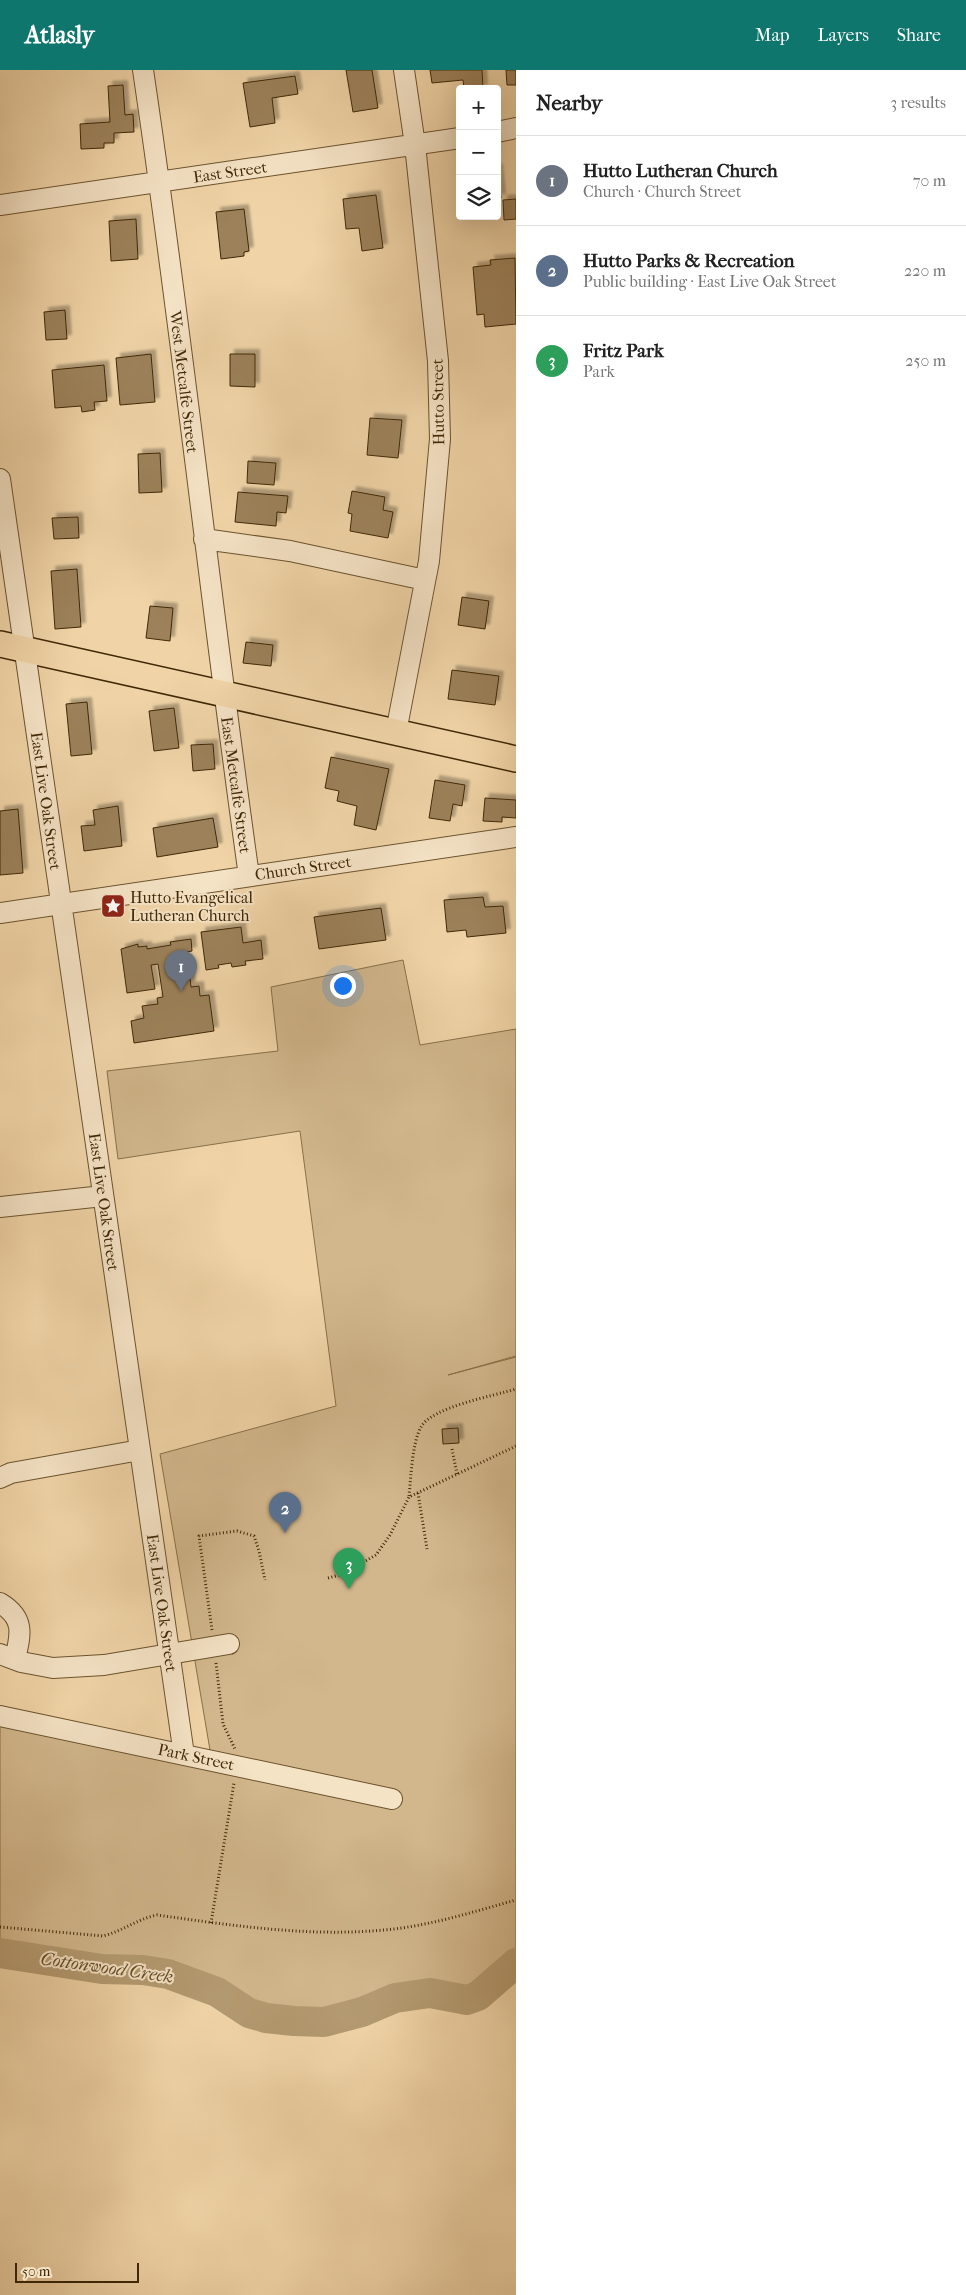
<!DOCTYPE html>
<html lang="en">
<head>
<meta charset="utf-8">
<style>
	body { margin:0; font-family:"IM FELL French Canon",serif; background:#f2f2f2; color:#222 }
	.controls { position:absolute; right:15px; top:15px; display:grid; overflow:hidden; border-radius:5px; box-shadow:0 5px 20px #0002 }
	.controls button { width:45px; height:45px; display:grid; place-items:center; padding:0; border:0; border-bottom:1px solid #e0e0e0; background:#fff; color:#222; font:25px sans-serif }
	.scale { position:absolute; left:15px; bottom:12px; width:124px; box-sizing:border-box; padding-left:5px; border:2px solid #402806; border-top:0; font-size:14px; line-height:18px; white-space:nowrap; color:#402806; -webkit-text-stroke:4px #f5e3c6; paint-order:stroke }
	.you { position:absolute; left:342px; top:915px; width:18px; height:18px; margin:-12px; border:4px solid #fff; border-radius:50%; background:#1a73e8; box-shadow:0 0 0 8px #1a73e833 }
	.badge { display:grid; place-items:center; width:32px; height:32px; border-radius:50%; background:#0f766e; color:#fff; font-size:16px; font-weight:700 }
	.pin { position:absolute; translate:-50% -41px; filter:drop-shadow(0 1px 2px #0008) }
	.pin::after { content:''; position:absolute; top:26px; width:18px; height:15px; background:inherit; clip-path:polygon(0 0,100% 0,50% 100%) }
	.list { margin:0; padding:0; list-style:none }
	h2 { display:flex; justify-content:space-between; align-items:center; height:65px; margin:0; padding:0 20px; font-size:21px }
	h2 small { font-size:16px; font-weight:400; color:#767676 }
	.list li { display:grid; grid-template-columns:32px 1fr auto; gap:15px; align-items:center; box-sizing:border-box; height:90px; padding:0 20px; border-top:1px solid #e0e0e0 }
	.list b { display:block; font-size:19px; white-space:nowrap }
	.list p { margin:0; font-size:16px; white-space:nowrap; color:#767676 }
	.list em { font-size:16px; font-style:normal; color:#767676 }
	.icon { flex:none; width:28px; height:28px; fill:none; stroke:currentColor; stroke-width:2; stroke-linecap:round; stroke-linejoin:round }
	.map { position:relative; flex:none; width:516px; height:2225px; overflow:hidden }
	header { display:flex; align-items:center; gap:30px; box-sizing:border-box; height:70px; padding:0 25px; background:#0f766e; color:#fff }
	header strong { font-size:24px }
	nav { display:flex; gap:28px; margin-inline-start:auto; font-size:18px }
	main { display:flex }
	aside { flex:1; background:#fff }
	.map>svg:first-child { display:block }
	.green { fill:#d2b78c; stroke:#897049 }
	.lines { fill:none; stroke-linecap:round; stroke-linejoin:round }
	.river { stroke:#b49a70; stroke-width:30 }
	.building { fill:#9c815a; stroke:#402806; filter:url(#shadow) }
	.minor-casing { stroke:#6c532e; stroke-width:22 }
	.major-casing { stroke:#402806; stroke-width:28 }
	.path { stroke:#402806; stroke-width:3; stroke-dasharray:1 2.5; stroke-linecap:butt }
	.minor { stroke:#f5e3c6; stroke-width:20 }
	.major { stroke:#f0d4a7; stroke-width:25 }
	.labels { text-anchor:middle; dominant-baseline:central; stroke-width:4; stroke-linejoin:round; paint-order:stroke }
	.street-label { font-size:16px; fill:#402806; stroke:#f5e3c6 }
	.poi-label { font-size:16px; fill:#402806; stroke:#f5e3c6; text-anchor:start }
	.water-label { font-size:18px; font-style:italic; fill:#634a26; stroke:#f5e3c6 }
</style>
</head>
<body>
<header>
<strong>Atlasly</strong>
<nav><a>Map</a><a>Layers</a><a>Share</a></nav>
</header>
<main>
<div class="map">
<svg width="516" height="2225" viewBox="0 0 516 2225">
	<defs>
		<filter id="shadow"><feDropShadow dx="4.5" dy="-4.5" stdDeviation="1" flood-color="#0004"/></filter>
	</defs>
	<rect width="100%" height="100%" fill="#f0d4a7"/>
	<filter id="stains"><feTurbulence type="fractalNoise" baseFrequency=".004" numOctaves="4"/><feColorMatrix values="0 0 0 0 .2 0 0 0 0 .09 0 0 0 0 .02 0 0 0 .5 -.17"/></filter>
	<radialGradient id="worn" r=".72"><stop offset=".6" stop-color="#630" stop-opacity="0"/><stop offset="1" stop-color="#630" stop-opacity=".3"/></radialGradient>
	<path class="green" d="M403,890L420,975L516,959V1286L448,1305L516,1287V1891L480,1925L403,1927L335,1952L279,1953L194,1919L127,1899L0,1888V1654L213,1698L160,1384L336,1336L300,1061L118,1089L107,1001L278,981L271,917Z"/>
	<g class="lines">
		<path class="river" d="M0,1883L102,1899L143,1900L168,1904L217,1922L249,1943L266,1948L294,1951L324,1952L362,1942L395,1928L430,1923L467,1930L478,1926L516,1893"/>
	</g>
	<path class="building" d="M346,0H372L378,38L353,42Z
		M430,0H482L483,19H464L463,10L432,13Z
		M506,0H516V15H507Z
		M295,6L298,24L272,28L275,53L250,57L243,13Z
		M123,15L125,45L133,44L134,62L114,63V73H104V78L81,79L80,54L110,52L108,16Z
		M498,98L501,128H497V99Z
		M376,125L383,178L362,181L359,158L346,159L343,129Z
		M516,129V149L504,150L503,130Z
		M244,139L249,181L244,182V186L221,189L216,142Z
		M136,149L138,189L111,191L109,151Z
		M515,188L516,254L485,257L484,244L477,245L473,197L491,195L490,190Z
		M65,240L67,269L46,270L44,242Z
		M151,284L155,332L120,335L116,288Z
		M230,284H255V317L230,316Z
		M104,295L107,331L94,332L95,340L82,342L81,336L55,338L52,300Z
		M370,348L402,350L398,388L367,385Z
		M160,383L162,422L139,423L138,384Z
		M248,391L276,393L274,415L247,413Z
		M352,421L385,427L383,440L393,442L388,468L350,461L352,444L348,443Z
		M238,422L288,426L286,443L277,442L276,456L235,452Z
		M78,447L79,468L54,469L52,448Z
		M77,499L81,557L55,559L51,501Z
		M462,527L489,531L485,559L458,555Z
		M150,536L173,538L170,571L146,568Z
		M246,572L273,575L271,596L243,593Z
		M452,600L499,606L495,635L448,629Z
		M87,632L92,684L71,686L66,634Z
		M174,638L179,678L154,681L149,641Z
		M213,674L215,699L193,701L191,675Z
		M331,687L389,699L376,760L354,755L357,736L337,731L339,721L325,718Z
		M435,710L465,715L462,736L453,734L450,751L429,748Z
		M485,728L516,730V748L502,747V752L483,751Z
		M118,736L122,776L84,781L81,756L95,755L93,740Z
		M18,739L23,803L0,805V741Z
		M213,748L218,777L157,787L153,758Z
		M483,827L485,837L503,836L506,863L467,867L466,860L447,862L444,830Z
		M381,838L386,870L319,879L314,847Z
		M241,857L243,873L261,870L263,889L245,891L246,895L232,897L231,893L218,895L219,898L206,900L201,862Z
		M191,869L192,881L182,883L184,899L189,898L191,917L199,916L200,926L209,925L214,961L134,973L131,951L144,948L142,936L158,934L157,928L163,927L158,894L151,895L155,919L127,923L121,879L138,874V877L147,876V879L171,875L170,872Z
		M458,1358L459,1373L443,1374L442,1359Z"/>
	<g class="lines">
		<defs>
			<path id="minor" d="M143,0C183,268 211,538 249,806
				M497,62L516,58
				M0,135L460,68
				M0,409L184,1685
				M204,469L290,481L425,510
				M396,662L429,491L440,369L438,291L415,75L404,0
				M0,843L516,767
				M0,1137L103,1126
				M0,1408L11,1403L140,1380
				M0,1533C25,1548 21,1564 15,1589
				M0,1584L21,1592L53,1598L104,1595L229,1574
				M0,1646L392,1729"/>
			<path id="major" d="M0,574L516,689"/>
		</defs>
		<use href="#minor" class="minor-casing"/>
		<use href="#major" class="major-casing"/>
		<path class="path" d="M452,1379L457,1404
			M418,1423L427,1479
			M409,1426C411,1408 412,1373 421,1357C432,1337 493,1326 516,1319
			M328,1508L343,1504L376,1485L390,1465L409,1427L516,1376
			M212,1560L199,1466L237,1461L254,1466L259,1481L265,1510
			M216,1593L223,1654L235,1679
			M211,1853L234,1713
			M0,1857L103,1866C123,1861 137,1849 157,1845C236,1856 314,1868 394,1859C436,1854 476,1841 516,1830"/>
		<use href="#minor" class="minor"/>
		<use href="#major" class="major"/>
	</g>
	<defs>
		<symbol id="sight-square" viewBox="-11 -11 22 22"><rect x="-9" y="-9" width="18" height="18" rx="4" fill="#8f2418" stroke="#f5e3c6"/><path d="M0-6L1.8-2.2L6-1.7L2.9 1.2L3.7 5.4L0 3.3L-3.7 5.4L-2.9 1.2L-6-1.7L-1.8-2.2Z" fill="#fff"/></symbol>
	</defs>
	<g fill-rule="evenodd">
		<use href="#sight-square" x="99" y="822" width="28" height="28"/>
	</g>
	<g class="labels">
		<g class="street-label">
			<text transform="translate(230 102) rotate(-8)">East Street</text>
			<text transform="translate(184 312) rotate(83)">West Metcalfe Street</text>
			<text transform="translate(438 332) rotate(-91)">Hutto Street</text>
			<text transform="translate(236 715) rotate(82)">East Metcalfe Street</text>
			<text transform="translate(46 731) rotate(82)">East Live Oak Street</text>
			<text transform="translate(303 798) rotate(-8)">Church Street</text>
			<text transform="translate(104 1132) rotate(82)">East Live Oak Street</text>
			<text transform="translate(162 1533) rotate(82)">East Live Oak Street</text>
			<text transform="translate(196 1687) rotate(12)">Park Street</text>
		</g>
		<g class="poi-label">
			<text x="130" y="827">Hutto Evangelical<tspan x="130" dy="18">Lutheran Church</tspan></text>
		</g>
		<g class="water-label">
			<text transform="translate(107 1898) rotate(8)">Cottonwood Creek</text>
		</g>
	</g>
	<rect width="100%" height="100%" filter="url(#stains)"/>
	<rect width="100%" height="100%" fill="url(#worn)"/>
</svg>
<div class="controls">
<button>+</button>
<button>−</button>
<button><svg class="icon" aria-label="layers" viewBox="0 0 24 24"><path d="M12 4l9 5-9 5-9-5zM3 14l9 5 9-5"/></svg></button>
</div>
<div class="scale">50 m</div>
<div class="you"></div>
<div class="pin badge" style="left:181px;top:921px;background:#6b7280">1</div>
<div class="pin badge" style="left:285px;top:1463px;background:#5c6f8a">2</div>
<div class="pin badge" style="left:349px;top:1519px;background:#2e9e5b">3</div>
</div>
<aside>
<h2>Nearby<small>3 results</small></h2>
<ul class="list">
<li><span class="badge" style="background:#6b7280">1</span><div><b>Hutto Lutheran Church</b><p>Church · Church Street</p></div><em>70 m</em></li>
<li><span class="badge" style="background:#5c6f8a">2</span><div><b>Hutto Parks &amp; Recreation</b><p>Public building · East Live Oak Street</p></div><em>220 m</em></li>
<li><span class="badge" style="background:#2e9e5b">3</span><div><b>Fritz Park</b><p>Park</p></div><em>250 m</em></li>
</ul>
</aside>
</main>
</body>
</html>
